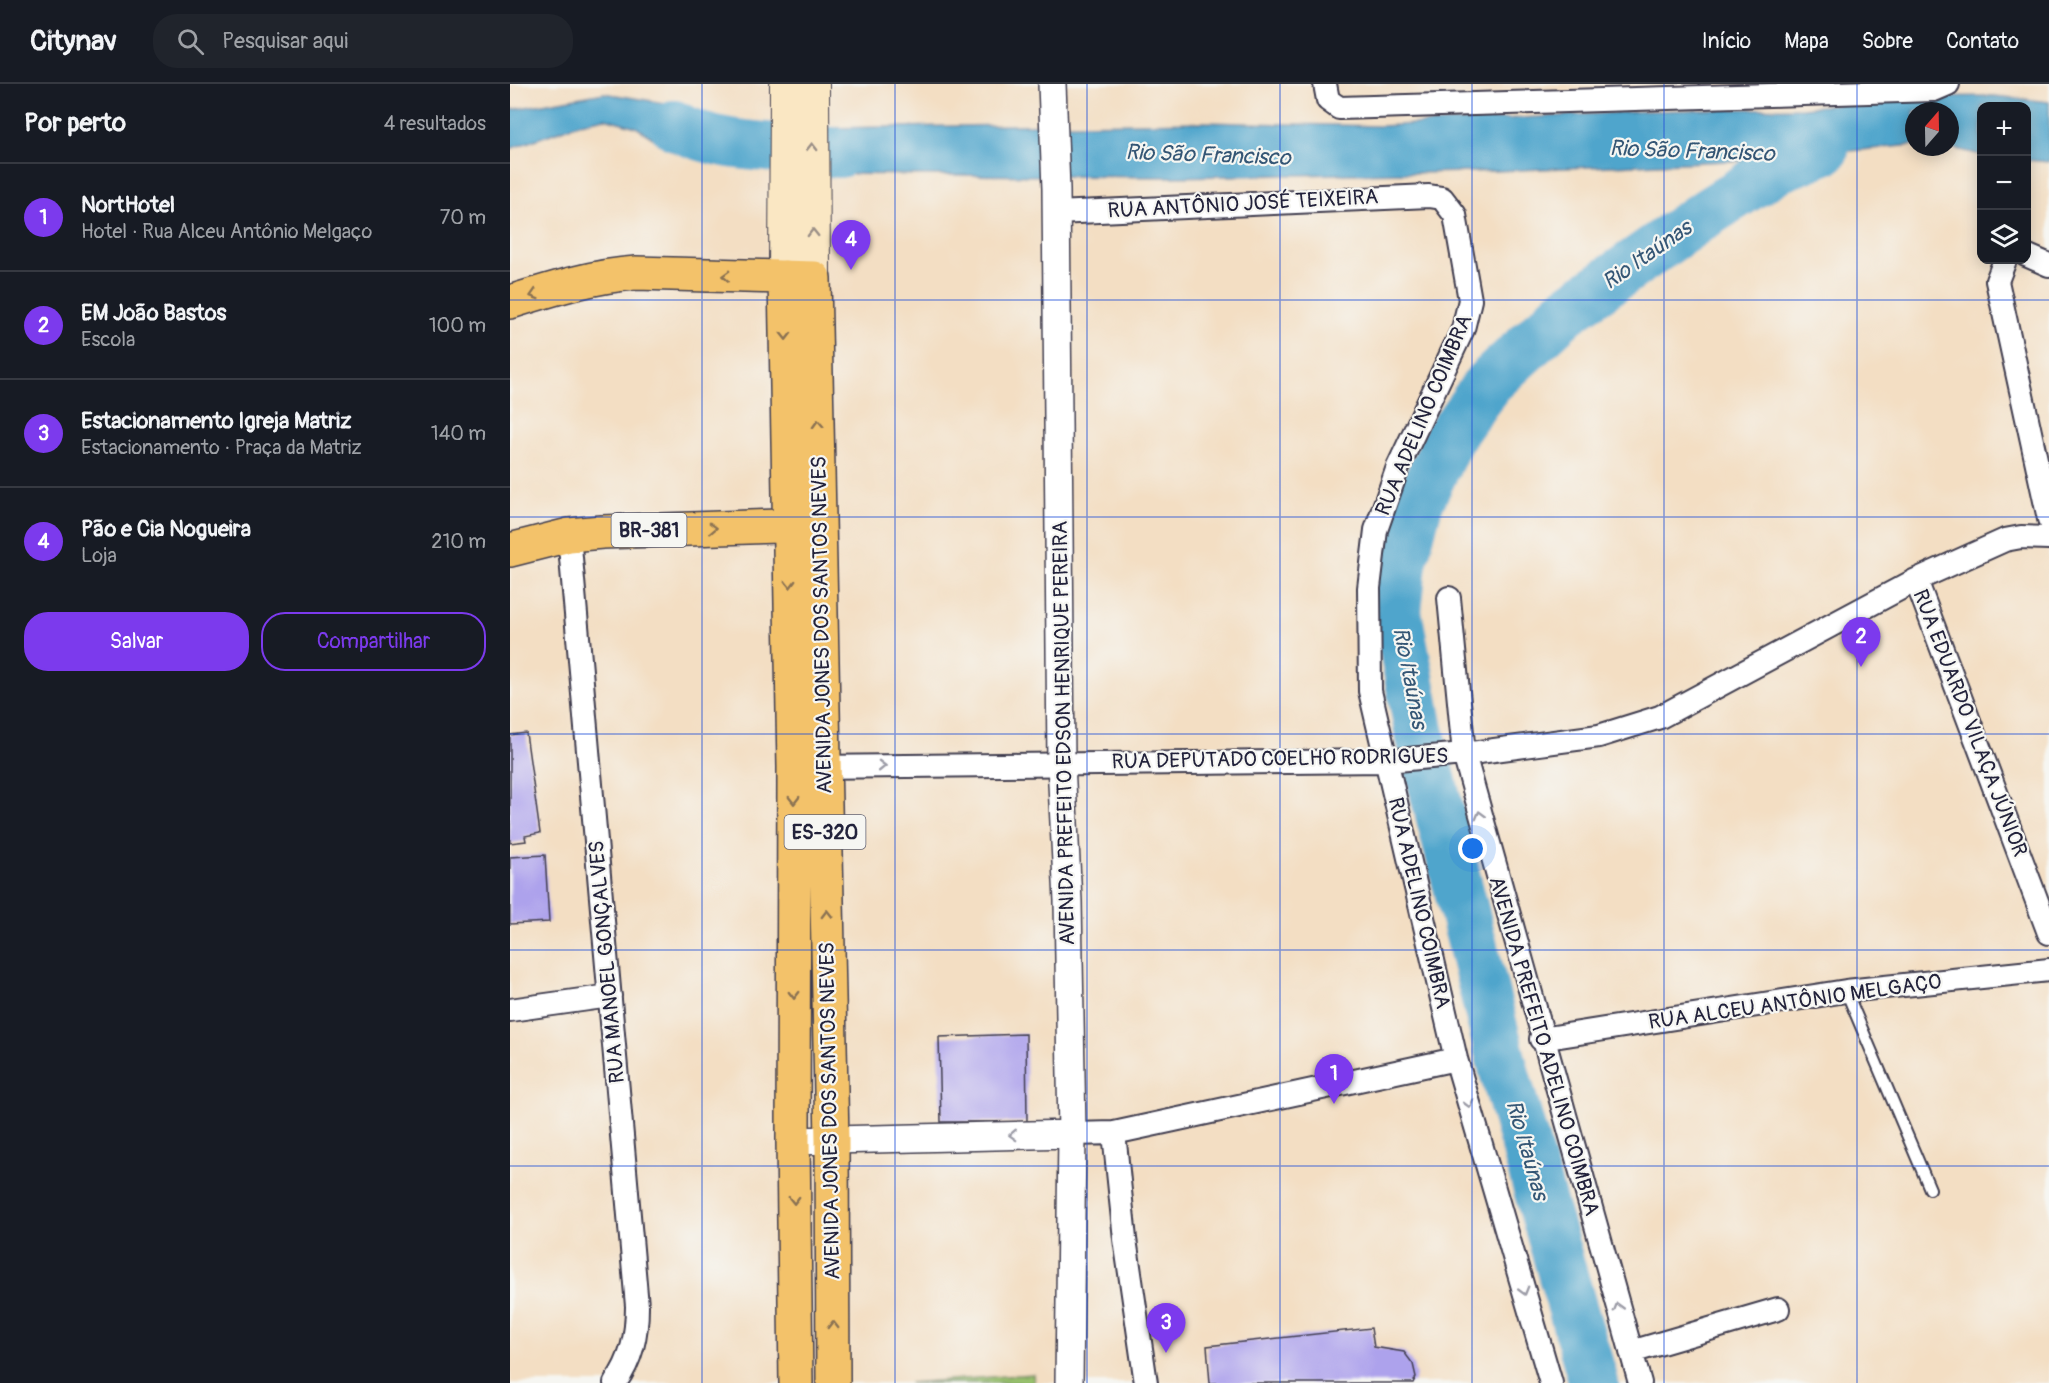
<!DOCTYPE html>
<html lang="pt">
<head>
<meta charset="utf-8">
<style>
	body { margin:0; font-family:Pangolin,sans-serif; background:#20242c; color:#f1f3f6 }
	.controls { position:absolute; right:18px; top:18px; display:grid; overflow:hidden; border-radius:12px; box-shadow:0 3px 15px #0003 }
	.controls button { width:54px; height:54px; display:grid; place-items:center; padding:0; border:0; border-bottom:2px solid #363941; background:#171b24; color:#f1f3f6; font:30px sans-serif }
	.compass { position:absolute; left:1395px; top:18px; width:54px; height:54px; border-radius:50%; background:#171b24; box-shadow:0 3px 15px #0003; rotate:20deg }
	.you { position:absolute; left:963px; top:765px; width:21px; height:21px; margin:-15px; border:4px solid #fff; border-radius:50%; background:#1a73e8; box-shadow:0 0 0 9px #1a73e833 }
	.badge { display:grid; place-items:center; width:39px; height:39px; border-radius:50%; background:#7c3aed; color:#fff; font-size:20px; font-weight:700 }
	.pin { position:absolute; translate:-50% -50px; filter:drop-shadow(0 2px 3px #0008) }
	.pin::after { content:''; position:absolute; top:32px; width:21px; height:18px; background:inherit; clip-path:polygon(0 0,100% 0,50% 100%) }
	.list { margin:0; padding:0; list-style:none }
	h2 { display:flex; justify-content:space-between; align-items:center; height:78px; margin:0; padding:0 24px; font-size:26px }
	h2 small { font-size:20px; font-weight:400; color:#9ea1a6 }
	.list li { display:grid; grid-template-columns:39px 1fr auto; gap:18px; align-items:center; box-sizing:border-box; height:108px; padding:0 24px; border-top:2px solid #363941 }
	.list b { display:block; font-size:22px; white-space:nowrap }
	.list p { margin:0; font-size:20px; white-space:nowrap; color:#9ea1a6 }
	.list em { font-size:20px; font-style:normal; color:#9ea1a6 }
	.actions { display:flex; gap:12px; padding:18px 24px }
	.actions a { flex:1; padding:14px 0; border:2px solid #7c3aed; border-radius:24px; text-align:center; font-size:21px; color:#7c3aed }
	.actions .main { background:#7c3aed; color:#fff }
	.icon { flex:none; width:33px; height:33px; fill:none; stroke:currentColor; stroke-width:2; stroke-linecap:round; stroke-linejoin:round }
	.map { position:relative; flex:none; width:1539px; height:1299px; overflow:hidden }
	header { display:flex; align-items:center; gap:36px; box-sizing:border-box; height:84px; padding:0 30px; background:#171b24; border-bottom:2px solid #363941 }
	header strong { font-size:28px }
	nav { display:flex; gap:33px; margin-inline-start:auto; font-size:21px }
	.search { width:420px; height:54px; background:#20242c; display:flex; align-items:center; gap:15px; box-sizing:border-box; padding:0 21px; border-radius:24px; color:#9ea1a6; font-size:22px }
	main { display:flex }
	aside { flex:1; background:#171b24 }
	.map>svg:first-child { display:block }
	.green { fill:#98c16d; stroke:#5d7254; stroke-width:1.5 }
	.water { fill:#50a5cc; stroke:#396484; stroke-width:1.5 }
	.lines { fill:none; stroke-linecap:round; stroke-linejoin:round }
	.river { stroke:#50a5cc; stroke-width:50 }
	.building { fill:#ada2ec }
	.service-casing { stroke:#413e4f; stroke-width:14 }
	.minor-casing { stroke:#413e4f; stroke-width:26 }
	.tertiary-casing { stroke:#413e4f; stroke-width:30 }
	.secondary-casing { stroke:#413e4f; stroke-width:34 }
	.primary-casing { stroke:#413e4f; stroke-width:36 }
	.service { stroke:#fff; stroke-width:10 }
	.minor { stroke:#fff; stroke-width:22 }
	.tertiary { stroke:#fff; stroke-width:27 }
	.secondary { stroke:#fae7c3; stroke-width:32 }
	.primary { stroke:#f3c26a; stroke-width:33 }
	.oneway { stroke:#998e86 }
	.oneway2 { stroke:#8a7252 }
	.oneway3 { stroke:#9c9ca7 }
	.grid { fill:none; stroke:#1d4ed8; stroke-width:1.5; stroke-opacity:0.55 }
	.labels { text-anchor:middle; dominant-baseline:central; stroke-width:4.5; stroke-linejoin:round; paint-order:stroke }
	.shield { fill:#f6f6f2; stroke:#626272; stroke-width:1.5 }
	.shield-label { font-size:20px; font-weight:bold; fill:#22223b }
	.street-label { font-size:21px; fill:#22223b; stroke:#f6f6f2 }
	.water-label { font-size:22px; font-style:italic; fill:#345675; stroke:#f6f6f2 }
</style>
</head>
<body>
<header>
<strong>Citynav</strong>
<div class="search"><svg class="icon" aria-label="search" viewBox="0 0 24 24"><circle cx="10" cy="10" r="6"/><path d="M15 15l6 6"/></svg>Pesquisar aqui</div>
<nav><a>Início</a><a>Mapa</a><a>Sobre</a><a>Contato</a></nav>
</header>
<main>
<aside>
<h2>Por perto<small>4 resultados</small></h2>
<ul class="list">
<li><span class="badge">1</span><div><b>NortHotel</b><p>Hotel · Rua Alceu Antônio Melgaço</p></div><em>70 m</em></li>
<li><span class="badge">2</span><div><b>EM João Bastos</b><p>Escola</p></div><em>100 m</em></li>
<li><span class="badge">3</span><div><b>Estacionamento Igreja Matriz</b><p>Estacionamento · Praça da Matriz</p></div><em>140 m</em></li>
<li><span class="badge">4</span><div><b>Pão e Cia Nogueira</b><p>Loja</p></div><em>210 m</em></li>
</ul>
<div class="actions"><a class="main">Salvar</a><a>Compartilhar</a></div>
</aside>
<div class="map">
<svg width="1539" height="1299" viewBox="0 0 1539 1299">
	<rect width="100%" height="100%" fill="#f6f6f2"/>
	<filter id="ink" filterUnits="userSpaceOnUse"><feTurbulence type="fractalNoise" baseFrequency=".0167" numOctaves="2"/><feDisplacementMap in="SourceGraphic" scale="12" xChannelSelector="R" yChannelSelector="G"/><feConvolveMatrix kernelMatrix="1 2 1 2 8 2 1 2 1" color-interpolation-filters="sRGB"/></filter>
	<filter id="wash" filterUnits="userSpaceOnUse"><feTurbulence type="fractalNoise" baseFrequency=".008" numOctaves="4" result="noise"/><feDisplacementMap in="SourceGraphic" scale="24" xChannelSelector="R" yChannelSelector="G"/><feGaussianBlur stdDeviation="1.35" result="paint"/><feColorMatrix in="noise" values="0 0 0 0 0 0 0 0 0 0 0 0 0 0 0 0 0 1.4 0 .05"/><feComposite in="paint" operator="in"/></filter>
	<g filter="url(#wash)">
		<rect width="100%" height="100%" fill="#f3dec3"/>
		<path class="green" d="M523,1290L524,1299H399Z"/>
		<path class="water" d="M94,9L154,19L180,41L227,42V70L164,68L126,43L95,34L71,39L0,65V26Z
			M1484,12L1539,18V78L1517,76L1516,22H1472L1471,71L1439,63L1440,27H1404V61L1243,76L963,88L657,93L317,90L316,44L690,38L870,42L1136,27L1292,24L1398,13Z"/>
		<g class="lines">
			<path class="river" d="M164,41C215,68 273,61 329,69
				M1084,1299L994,987L909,646L887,528L892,479L908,420L939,354L978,299L1055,228L1189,134L1266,85L1314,66"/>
		</g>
		<g id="blocks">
			<path class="building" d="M16,649L30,749L15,752L16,757L0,759V651Z
				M35,771L39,838L0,840V773Z
				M516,950L517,1038H431L429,953Z
				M861,1244L864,1263L894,1268L903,1280L906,1293L903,1299H700L697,1262Z"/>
		</g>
	</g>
	<g filter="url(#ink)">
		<use href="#blocks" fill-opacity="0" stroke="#413e4f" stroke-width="1.5"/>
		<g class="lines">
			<defs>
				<path id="service" d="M1336,907L1420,1105"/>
				<path id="minor" d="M815,0L818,16L829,24L1424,6L1438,0
					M546,129L919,112L932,114L945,131L960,216L953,245L888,383L866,446L859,504L860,607L946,975L1041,1299
					M1516,171L1539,181
					M1495,176L1487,197L1539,435
					M59,451L127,1222C127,1251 122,1275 105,1299
					M1406,496L1539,849
					M939,514L954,670L1130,1299
					M301,683L876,677L954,670L1089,652L1150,633L1406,496L1495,456L1511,453L1539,454
					M0,926L100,912
					M1031,955L1336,907L1539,886
					M604,1049L615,1155L636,1299
					M562,1050L604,1049L946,975
					M1121,1268L1268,1225"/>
				<path id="tertiary" d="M542,0L546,105L551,680L558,817L562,1050L559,1299
					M283,1057L562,1050"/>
				<path id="secondary" d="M303,0L304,194
					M275,193L276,0"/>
				<path id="primary" d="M275,193L284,683L283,1057L286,1299
					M0,218C42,205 82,192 126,189L304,194L322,1056L323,1299
					M0,466L59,451L92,448L300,441"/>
			</defs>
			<use href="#service" class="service-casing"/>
			<use href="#minor" class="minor-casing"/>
			<use href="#tertiary" class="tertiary-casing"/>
			<use href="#secondary" class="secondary-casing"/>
			<use href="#primary" class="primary-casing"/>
			<use href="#service" class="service"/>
			<use href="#minor" class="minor"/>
			<use href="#tertiary" class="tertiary"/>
			<use href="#secondary" class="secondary"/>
			<use href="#primary" class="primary"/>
		</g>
		<defs><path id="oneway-chevron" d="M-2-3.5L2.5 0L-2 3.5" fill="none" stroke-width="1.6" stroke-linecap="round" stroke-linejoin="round" transform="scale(1.5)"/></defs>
		<g class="oneway">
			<use href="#oneway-chevron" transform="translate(302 63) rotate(-89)"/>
			<use href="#oneway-chevron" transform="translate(303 149) rotate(-91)"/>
		</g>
		<g class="oneway2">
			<use href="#oneway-chevron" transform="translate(216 192) rotate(-178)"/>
			<use href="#oneway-chevron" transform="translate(24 211) rotate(163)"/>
			<use href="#oneway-chevron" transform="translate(276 252) rotate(89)"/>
			<use href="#oneway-chevron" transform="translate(308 340) rotate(-92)"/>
			<use href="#oneway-chevron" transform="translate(203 444) rotate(-2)"/>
			<use href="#oneway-chevron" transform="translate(280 500) rotate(89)"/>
			<use href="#oneway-chevron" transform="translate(284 716) rotate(90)"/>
			<use href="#oneway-chevron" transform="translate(317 830) rotate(-91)"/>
			<use href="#oneway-chevron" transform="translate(284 911) rotate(90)"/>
			<use href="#oneway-chevron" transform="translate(284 1116) rotate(89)"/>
			<use href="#oneway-chevron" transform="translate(323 1241) rotate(-90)"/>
		</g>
		<g class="oneway3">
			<use href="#oneway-chevron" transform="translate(372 682) rotate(-1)"/>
			<use href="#oneway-chevron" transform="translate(970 731) rotate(-105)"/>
			<use href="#oneway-chevron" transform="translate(959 1020) rotate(74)"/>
			<use href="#oneway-chevron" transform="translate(503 1051) rotate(178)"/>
			<use href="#oneway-chevron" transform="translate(1014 1207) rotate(74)"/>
			<use href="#oneway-chevron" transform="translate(1108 1223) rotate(-106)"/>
		</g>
	</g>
	<path class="grid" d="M192,0V1299M385,0V1299M577,0V1299M770,0V1299M962,0V1299M1154,0V1299M1347,0V1299M0,216H1539M0,433H1539M0,650H1539M0,866H1539M0,1082H1539"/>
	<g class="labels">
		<g class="shield">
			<rect x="101.5" y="429" width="75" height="34" rx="4.5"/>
			<rect x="274.5" y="731" width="81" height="34" rx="4.5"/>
		</g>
		<g class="shield-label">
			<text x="139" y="446">BR-381</text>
			<text x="315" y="748">ES-320</text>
		</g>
		<g class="street-label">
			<text transform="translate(733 120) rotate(-3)">RUA ANTÔNIO JOSÉ TEIXEIRA</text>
			<text transform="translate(914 331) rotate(-67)">RUA ADELINO COIMBRA</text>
			<text transform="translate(312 541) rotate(-91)">AVENIDA JONES DOS SANTOS NEVES</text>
			<text transform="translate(1460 639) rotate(69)">RUA EDUARDO VILAÇA JÚNIOR</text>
			<text transform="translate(554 649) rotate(-91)">AVENIDA PREFEITO EDSON HENRIQUE PEREIRA</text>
			<text transform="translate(770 675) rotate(-1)">RUA DEPUTADO COELHO RODRIGUES</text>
			<text transform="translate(909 819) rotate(77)">RUA ADELINO COIMBRA</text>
			<text transform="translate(97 878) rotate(-95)">RUA MANOEL GONÇALVES</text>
			<text transform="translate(1285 918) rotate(-8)">RUA ALCEU ANTÔNIO MELGAÇO</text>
			<text transform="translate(1034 962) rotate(74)">AVENIDA PREFEITO ADELINO COIMBRA</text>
			<text transform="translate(320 1027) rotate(-91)">AVENIDA JONES DOS SANTOS NEVES</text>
		</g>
		<g class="water-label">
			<text transform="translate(1182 67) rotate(2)">Rio São Francisco</text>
			<text transform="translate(698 71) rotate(2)">Rio São Francisco</text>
			<text transform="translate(1137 171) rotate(-35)">Rio Itaúnas</text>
			<text transform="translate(900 594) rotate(79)">Rio Itaúnas</text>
			<text transform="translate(1017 1066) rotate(74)">Rio Itaúnas</text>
		</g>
	</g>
</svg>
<div class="controls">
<button>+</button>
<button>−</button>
<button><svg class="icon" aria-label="layers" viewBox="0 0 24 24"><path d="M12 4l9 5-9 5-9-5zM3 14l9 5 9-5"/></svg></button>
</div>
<svg class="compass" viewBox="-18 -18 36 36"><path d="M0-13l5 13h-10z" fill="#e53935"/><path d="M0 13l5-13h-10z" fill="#9ea1a6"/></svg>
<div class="you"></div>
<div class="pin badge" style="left:824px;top:1020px">1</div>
<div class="pin badge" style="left:1351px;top:583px">2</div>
<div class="pin badge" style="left:656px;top:1269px">3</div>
<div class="pin badge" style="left:341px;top:186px">4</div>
</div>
</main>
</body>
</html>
